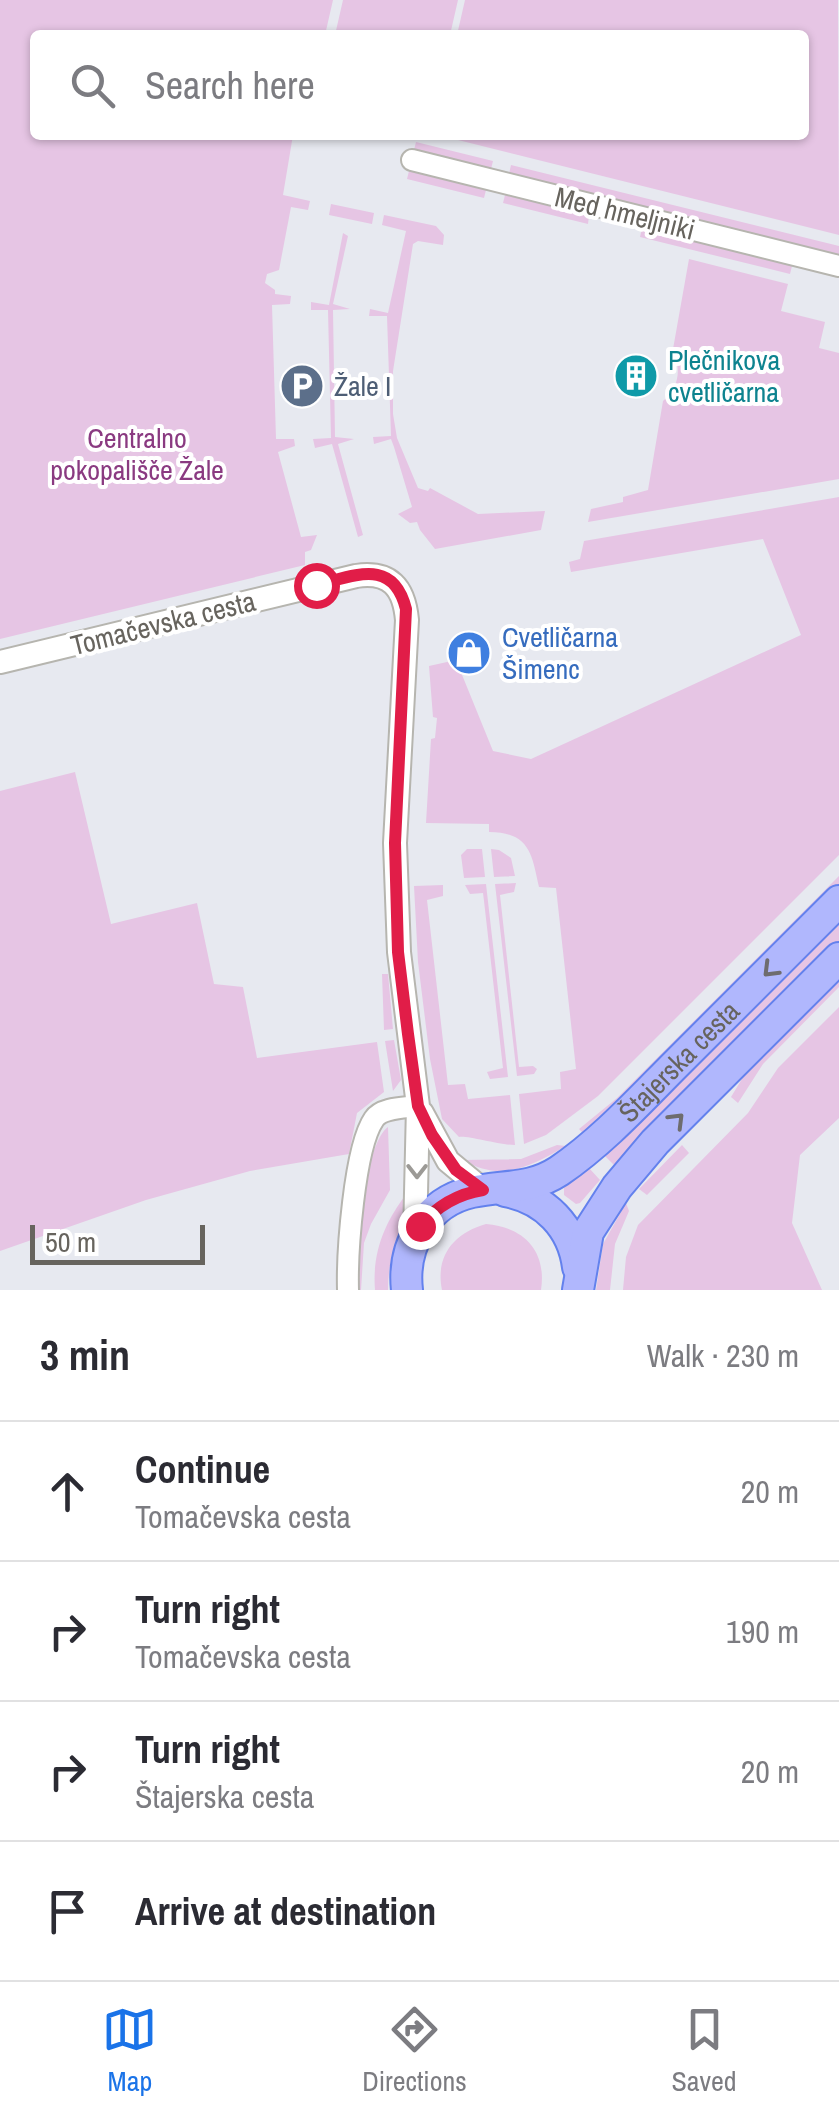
<!DOCTYPE html>
<html lang="en">
<head>
<meta charset="utf-8">
<style>
	body { margin:0; font-family:"Archivo Narrow",sans-serif; background:#f7f7f7; color:#2b2b33 }
	.scale { position:absolute; left:30px; bottom:25px; width:175px; box-sizing:border-box; padding-left:10px; border:5px solid #67645e; border-top:0; font-size:28px; line-height:35px; white-space:nowrap; color:#67645e; -webkit-text-stroke:8px #fff; paint-order:stroke }
	.stop { position:absolute; width:30px; height:30px; margin:-22px; border:8px solid #e11d48; border-radius:50%; background:#fff }
	.stop.end { background:#e11d48; border-color:#fff; box-shadow:0 2px 10px #0008 }
	.list { margin:0; padding:0; list-style:none }
	h2 { display:flex; justify-content:space-between; align-items:center; height:130px; margin:0; padding:0 40px; font-size:42px }
	h2 small { font-size:32px; font-weight:400; color:#7c7c81 }
	.list li { display:grid; grid-template-columns:65px 1fr auto; gap:30px; align-items:center; box-sizing:border-box; height:140px; padding:0 40px; border-top:2px solid #e1e1e2 }
	.list b { display:block; font-size:38px; white-space:nowrap }
	.list p { margin:0; font-size:32px; white-space:nowrap; color:#7c7c81 }
	.list em { font-size:32px; font-style:normal; color:#7c7c81 }
	.icon { flex:none; width:55px; height:55px; fill:none; stroke:currentColor; stroke-width:2; stroke-linecap:round; stroke-linejoin:round }
	.map { position:relative; flex:none; width:839px; height:1290px; overflow:hidden }
	.search { position:absolute; background:#fff; box-shadow:0 2px 8px #0004; left:30px; right:30px; top:30px; height:110px; display:flex; align-items:center; gap:25px; box-sizing:border-box; padding:0 35px; border-radius:10px; color:#7c7c81; font-size:38px }
	.sheet { height:690px; background:#fff }
	nav { display:flex; justify-content:space-around; align-items:center; box-sizing:border-box; height:140px; border-top:2px solid #e1e1e2; background:#fff; font-size:28px; color:#7c7c81 }
	nav a { display:grid; justify-items:center; gap:5px }
	nav .on { color:#1a73e8 }
	.map>svg:first-child { display:block }
	.green { fill:#e6c5e4 }
	.lines { fill:none; stroke-linecap:round; stroke-linejoin:round }
	.minor-casing { stroke:#b6b5af; stroke-width:24 }
	.tertiary-casing { stroke:#b6b5af; stroke-width:26 }
	.primary-casing { stroke:#6381ed; stroke-width:34 }
	.minor { stroke:#fff; stroke-width:20 }
	.tertiary { stroke:#fff; stroke-width:22 }
	.primary { stroke:#b0b7fd; stroke-width:30 }
	.oneway { stroke:#6e6c6e }
	.oneway2 { stroke:#9c9a96 }
	.route { stroke:#e11d48; stroke-width:12 }
	.labels { text-anchor:middle; dominant-baseline:central; stroke-width:8; stroke-linejoin:round; paint-order:stroke }
	.street-label { font-size:28px; fill:#67645e; stroke:#fff }
	.culture-label { font-size:28px; fill:#0d838f; stroke:#fff; text-anchor:start }
	.service-label { font-size:28px; fill:#4e5e75; stroke:#fff; text-anchor:start }
	.park-label { font-size:28px; fill:#8a3a81; stroke:#fff }
	.shop-label { font-size:28px; fill:#366cbe; stroke:#fff; text-anchor:start }
</style>
</head>
<body>
<div class="map">
<svg width="839" height="1290" viewBox="0 0 839 1290">
	<rect width="100%" height="100%" fill="#e7e9f0"/>
	<path class="green" d="M0,0H333L325,35H35V135H293L283,195L310,201L308,210L291,207L279,270L267,274L265,283L275,290V294L291,296L290,304L272,305L276,439H294L295,446L278,452L301,537L317,535L311,550L305,552V565L0,639Z
		M343,0H458L450,35H335Z
		M465,0H838L839,235L438,135H804V35H457Z
		M416,142L493,161L491,169L414,150Z
		M511,165L839,246V255L509,174Z
		M409,171L486,190L484,198L407,179Z
		M505,195L589,215L588,224L503,203Z
		M331,204L374,213L372,224L329,215Z
		M384,215L436,226L444,235L443,245L418,241L413,244L393,371V414L397,438L418,488L428,491L430,488L478,514L545,511L541,530L435,549L420,530L417,522L410,523L398,514L412,507L394,447L391,439L374,444L373,437L391,436L387,316H369L370,309L388,313L406,231L382,225Z
		M642,228L792,266L790,274L640,237Z
		M343,233L348,236L333,304L350,309L333,310L335,437L354,439L338,444L363,535L358,537L332,444L315,448L313,439L331,438L328,310H311V302L329,305Z
		M689,259L788,284L781,311L825,322L819,348L839,353V479L588,522L591,509L623,502V497L648,490L663,401C680,387 681,368 673,349Z
		M839,497V855L598,1096L546,1135L524,1144L519,1094L561,1089L560,1072L576,1069L556,888L539,887C532,855 530,832 489,832V824L426,823L431,739L435,738L437,718L433,717L429,666L456,660L493,751L531,759L801,635L763,539L571,572L569,562L580,559L584,541Z
		M75,772L111,924L197,903L214,984L243,987L257,1058L377,1042L384,1092L357,1113L349,1154L250,1171L146,1200L0,1251V791Z
		M467,849H482L485,877L464,878L461,855Z
		M491,849L499,850L511,858L515,876L494,877Z
		M839,876V885L621,1102L584,1134L579,1129L617,1098Z
		M516,883L514,892L500,895L519,1067L533,1066L537,1069L534,1074L517,1076L495,884Z
		M486,884L508,1077L490,1079L487,1072L503,1068L484,901L483,893L470,894L465,885Z
		M443,885V896L427,900L448,1085L465,1084L468,1099L510,1095L515,1145C500,1145 466,1135 459,1137L442,1119L430,1059L418,962L414,886Z
		M839,918V941L615,1166L603,1154Z
		M382,974H388L393,1029L384,1030Z
		M839,974V987L763,1064L738,1103L731,1097L748,1069Z
		M839,1007V1118L800,1155L792,1223L822,1290H623L626,1257L638,1225L748,1113L778,1068Z
		M394,1040L401,1080L393,1091L385,1041Z
		M388,1127L390,1190L371,1224L364,1243L361,1290H354C354,1258 364,1144 388,1127Z
		M557,1145L566,1146C531,1166 502,1183 463,1160L521,1159Z
		M682,1145L689,1153L647,1195L639,1189Z
		M589,1168L600,1180L580,1203L576,1204L564,1195V1188Z
		M407,1193C404,1230 388,1250 388,1290H375C372,1252 385,1222 407,1193Z
		M626,1203L629,1211L615,1244L610,1290H596L603,1244Z
		M486,1224C524,1227 547,1251 541,1290H442C435,1256 454,1233 486,1224Z"/>
	<g class="lines">
		<defs>
			<path id="minor" d="M412,160L839,266
				M348,1290C347,1254 354,1148 374,1119C382,1107 405,1108 418,1106"/>
			<path id="tertiary" d="M0,662L356,576C390,571 404,587 407,620L395,843L399,952L418,1106L415,1236
				M422,1113L448,1161L483,1190"/>
			<g id="primary">
				<path d="M505,1191C545,1198 573,1227 578,1267"/>
				<path id="s1" d="M407,1290C402,1246 426,1202 472,1192C503,1185 530,1190 559,1171C603,1141 640,1100 677,1063C731,1009 785,955 839,901"/>
				<path d="M578,1290L588,1232L617,1187L655,1142L839,958"/>
			</g>
		</defs>
		<use href="#minor" class="minor-casing"/>
		<use href="#tertiary" class="tertiary-casing"/>
		<use href="#primary" class="primary-casing"/>
		<use href="#minor" class="minor"/>
		<use href="#tertiary" class="tertiary"/>
		<use href="#primary" class="primary"/>
	</g>
	<defs><path id="oneway-chevron" d="M-2-3.5L2.5 0L-2 3.5" fill="none" stroke-width="1.6" stroke-linecap="round" stroke-linejoin="round" transform="scale(2.5)"/></defs>
	<g class="oneway">
		<use href="#oneway-chevron" transform="translate(770 970) rotate(135)"/>
		<use href="#oneway-chevron" transform="translate(677 1120) rotate(-45)"/>
	</g>
	<use class="oneway2" href="#oneway-chevron" transform="translate(417 1171) rotate(90)"/>
	<g class="lines">
		<path class="route" d="M316,585C355,576 393,557 406,609L395,843L398,952L408,1034L418,1106L432,1135L456,1170L483,1190C457,1194 437,1206 420,1226"/>
	</g>
	<defs>
		<symbol id="building-disc" viewBox="-11 -11 22 22"><circle r="9.5" fill="#0f9aa8" stroke="#fff"/><path d="M-4-6H4V6H1V3H-1V6H-4ZM-2.5-4.3h1.7v1.8h-1.7ZM.8-4.3h1.7v1.8H.8ZM-2.5-1h1.7V.8h-1.7ZM.8-1h1.7V.8H.8Z" fill="#fff"/></symbol>
		<symbol id="parking-disc" viewBox="-11 -11 22 22"><circle r="9.5" fill="#5c6f8a" stroke="#fff"/><path d="M-3.5-5.5H1a3.5 3.5 0 0 1 0 7H-1V5.5H-3.5ZM-1-3.4V-.6H.8a1.4 1.4 0 0 0 0-2.8Z" fill="#fff"/></symbol>
		<symbol id="shop-disc" viewBox="-11 -11 22 22"><circle r="9.5" fill="#3f7fe0" stroke="#fff"/><path d="M-5-2.5h2.3a2.7 3.5 0 0 1 5.4 0H5L5.5 6h-11ZM-1.5-2.5h3a1.5 2.3 0 0 0-3 0Z" fill="#fff"/></symbol>
	</defs>
	<g fill-rule="evenodd">
		<use href="#building-disc" x="611" y="351" width="50" height="50"/>
		<use href="#parking-disc" x="277" y="361" width="50" height="50"/>
		<use href="#shop-disc" x="444" y="628" width="50" height="50"/>
	</g>
	<g class="labels">
		<g class="street-label">
			<text transform="translate(625 213) rotate(14)">Med hmeljniki</text>
			<text transform="translate(163 623) rotate(-14)">Tomačevska cesta</text>
			<text stroke="none"><textPath href="#s1" startOffset="382">Štajerska cesta</textPath></text>
		</g>
		<g class="culture-label">
			<text x="668" y="360">Plečnikova<tspan x="668" dy="32">cvetličarna</tspan></text>
		</g>
		<g class="service-label">
			<text x="334" y="386">Žale I</text>
		</g>
		<g class="park-label">
			<text x="137" y="438">Centralno<tspan x="137" dy="32">pokopališče Žale</tspan></text>
		</g>
		<g class="shop-label">
			<text x="502" y="637">Cvetličarna<tspan x="502" dy="32">Šimenc</tspan></text>
		</g>
	</g>
</svg>
<div class="scale">50 m</div>
<div class="stop" style="left:316px;top:585px"></div>
<div class="stop end" style="left:420px;top:1226px"></div>
<div class="search"><svg class="icon" aria-label="search" viewBox="0 0 24 24"><circle cx="10" cy="10" r="6"/><path d="M15 15l6 6"/></svg>Search here</div>
</div>
<section class="sheet">
<h2>3 min<small>Walk · 230 m</small></h2>
<ul class="list">
<li><svg class="icon" aria-label="ahead" viewBox="0 0 24 24"><path d="M12 20V5M6 11l6-6 6 6"/></svg><div><b>Continue</b><p>Tomačevska cesta</p></div><em>20 m</em></li>
<li><svg class="icon" aria-label="right" viewBox="0 0 24 24"><path d="M7 20v-9h11M14 6l5 5-5 5"/></svg><div><b>Turn right</b><p>Tomačevska cesta</p></div><em>190 m</em></li>
<li><svg class="icon" aria-label="right" viewBox="0 0 24 24"><path d="M7 20v-9h11M14 6l5 5-5 5"/></svg><div><b>Turn right</b><p>Štajerska cesta</p></div><em>20 m</em></li>
<li><svg class="icon" aria-label="arrive" viewBox="0 0 24 24"><path d="M6 21V4h12l-3 4 3 4H6"/></svg><div><b>Arrive at destination</b></div></li>
</ul>
</section>
<nav>
<a class="on"><svg class="icon" aria-label="map" viewBox="0 0 24 24"><path d="M3 6l6-2 6 2 6-2v14l-6 2-6-2-6 2zM9 4v14M15 6v14"/></svg>Map</a>
<a><svg class="icon" aria-label="directions" viewBox="0 0 24 24"><path d="M12 3l9 9-9 9-9-9zM9 14v-3h6M13 9l2 2-2 2"/></svg>Directions</a>
<a><svg class="icon" aria-label="saved" viewBox="0 0 24 24"><path d="M7 4h10v16l-5-4-5 4z"/></svg>Saved</a>
</nav>
</body>
</html>
